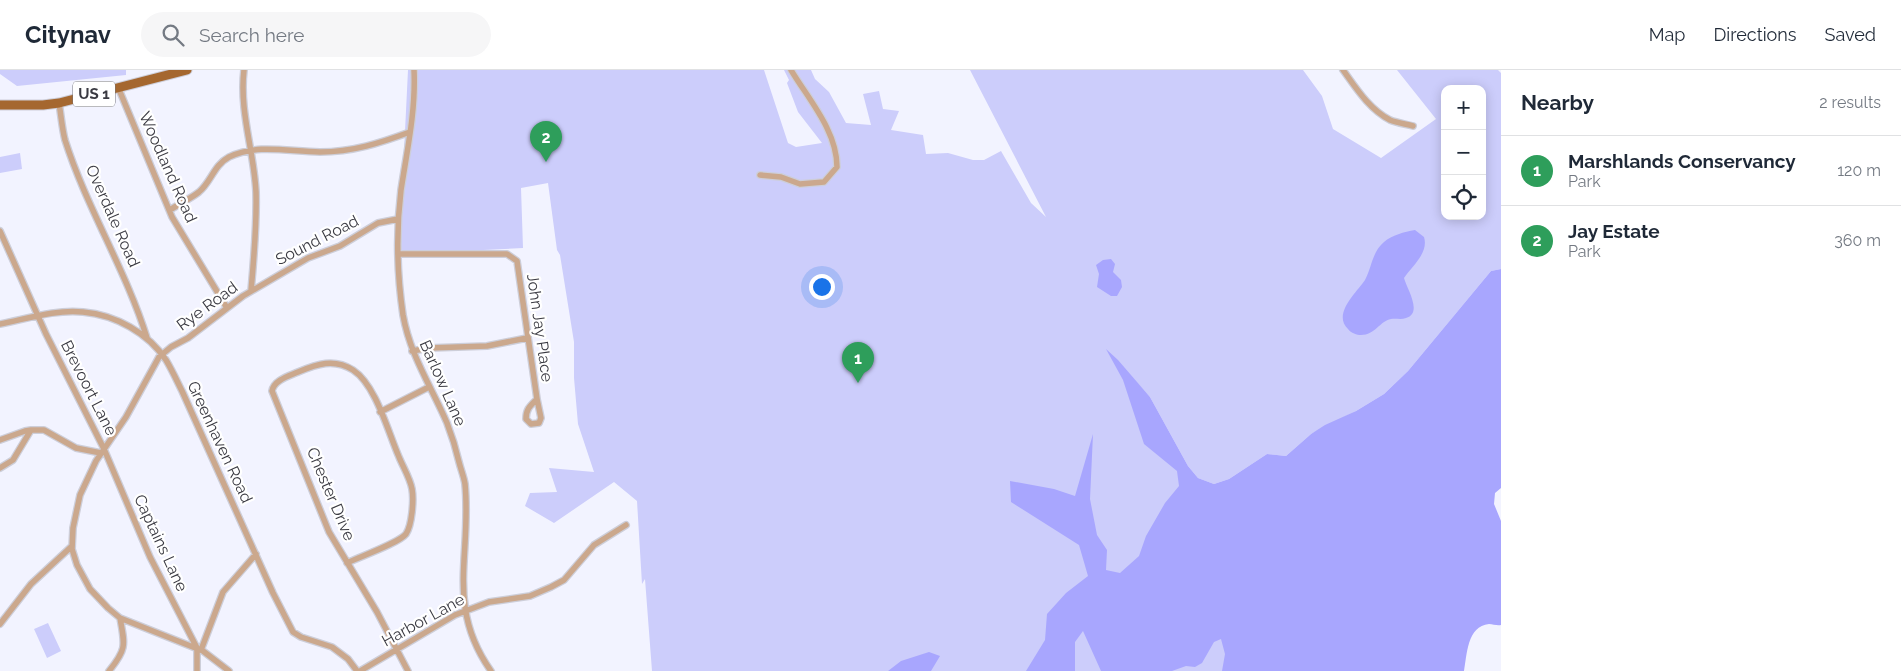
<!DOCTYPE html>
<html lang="en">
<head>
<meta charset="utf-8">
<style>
	body { margin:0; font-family:Raleway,sans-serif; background:#f6f6f7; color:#1f2937 }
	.controls { position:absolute; right:15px; top:15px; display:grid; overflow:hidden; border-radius:10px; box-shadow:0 2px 12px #0003 }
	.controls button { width:45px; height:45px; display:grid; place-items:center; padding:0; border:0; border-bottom:1px solid #e0e1e3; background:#fff; color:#1f2937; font:25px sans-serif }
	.you { position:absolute; left:821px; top:216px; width:18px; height:18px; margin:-12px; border:4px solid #fff; border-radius:50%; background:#1a73e8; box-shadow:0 0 0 8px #1a73e833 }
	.badge { display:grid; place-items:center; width:32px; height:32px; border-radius:50%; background:#0f766e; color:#fff; font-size:16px; font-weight:700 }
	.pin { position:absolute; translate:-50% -41px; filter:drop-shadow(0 1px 2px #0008) }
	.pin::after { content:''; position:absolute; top:26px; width:18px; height:15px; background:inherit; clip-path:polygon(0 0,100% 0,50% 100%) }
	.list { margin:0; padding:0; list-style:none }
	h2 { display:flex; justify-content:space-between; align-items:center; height:65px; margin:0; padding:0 20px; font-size:21px }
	h2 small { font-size:16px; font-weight:400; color:#747a83 }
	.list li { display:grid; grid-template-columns:32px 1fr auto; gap:15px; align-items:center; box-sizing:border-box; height:70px; padding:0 20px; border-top:1px solid #e0e1e3 }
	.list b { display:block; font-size:19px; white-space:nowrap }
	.list p { margin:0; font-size:16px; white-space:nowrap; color:#747a83 }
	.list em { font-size:16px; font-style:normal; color:#747a83 }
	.icon { flex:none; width:28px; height:28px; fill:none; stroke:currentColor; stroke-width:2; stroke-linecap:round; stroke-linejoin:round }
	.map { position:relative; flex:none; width:1501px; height:601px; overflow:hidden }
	header { display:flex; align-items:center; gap:30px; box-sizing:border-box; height:70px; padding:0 25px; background:#fff; border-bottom:1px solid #e0e1e3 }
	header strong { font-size:24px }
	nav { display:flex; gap:28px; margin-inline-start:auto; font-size:18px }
	.search { width:350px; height:45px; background:#f6f6f7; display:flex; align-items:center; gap:12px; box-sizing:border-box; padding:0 18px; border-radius:28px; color:#747a83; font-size:19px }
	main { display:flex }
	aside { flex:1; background:#fff }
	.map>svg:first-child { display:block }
	.green { fill:#cccdfb; fill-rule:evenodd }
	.water { fill:#a8a6fe }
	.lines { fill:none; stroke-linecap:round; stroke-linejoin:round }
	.street-casing { stroke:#cdced9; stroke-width:8 }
	.primary-casing { stroke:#cdced9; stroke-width:11 }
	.street { stroke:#cba88d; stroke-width:5.5 }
	.primary { stroke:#a5672f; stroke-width:9 }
	.labels { text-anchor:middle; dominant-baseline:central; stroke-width:4.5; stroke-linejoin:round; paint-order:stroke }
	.shield { fill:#fff; stroke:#75757b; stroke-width:1 }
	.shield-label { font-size:15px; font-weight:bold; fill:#3a3a42 }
	.street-label { font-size:16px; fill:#3a3a42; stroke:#fff }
</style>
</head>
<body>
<header>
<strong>Citynav</strong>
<div class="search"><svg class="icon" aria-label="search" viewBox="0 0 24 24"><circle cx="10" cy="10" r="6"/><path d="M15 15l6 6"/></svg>Search here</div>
<nav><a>Map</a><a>Directions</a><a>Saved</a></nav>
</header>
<main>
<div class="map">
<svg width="1501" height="601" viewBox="0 0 1501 601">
	<rect width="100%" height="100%" fill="#f2f3ff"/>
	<path class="green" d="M0,0H126V5L17,16L0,4Z
		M408,0H764L788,73L796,77L822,73L798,42L787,13L789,10L784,0H811L815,9L829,22L846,53L871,55L863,24L879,21L883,39L899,41L891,60L923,65L926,84L948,83L973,90H984L1001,81L1031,133L1046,147L970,0H1303L1322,26L1333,59L1381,88L1436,49L1397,0H1498L1501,3V199L1491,201L1408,301L1384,324L1356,341L1311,364L1286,386L1267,384L1229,409L1214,414L1198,408L1188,396L1150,327L1129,304L1245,506L1223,601H652L645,509L642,514L637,431L614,412L554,453L525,436L530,423L557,422L549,398L594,402L578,354L574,308V272L560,185L557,180L548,113L521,118L523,178L399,184ZM1445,19H1482V146H1445Z
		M20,83L22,99L0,103V87Z
		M48,553L61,581L47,588L34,559Z"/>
	<path class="water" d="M1415,160L1424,167C1429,183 1412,196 1404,208C1407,219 1423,243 1406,248C1401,250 1396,248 1391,249C1380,251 1375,265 1361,265C1357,265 1351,263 1348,259C1332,244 1357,222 1365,210C1372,197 1372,182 1384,172C1392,165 1404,162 1415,160Z
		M1111,189L1115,194L1113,202L1121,210L1122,217L1117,226H1111L1097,217L1099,204L1096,195L1103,190Z
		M1501,199V418L1495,423L1494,434L1501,451V555C1497,556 1493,554 1489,554C1467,556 1467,585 1464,601H1222L1225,584L1221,569L1214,572L1202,593L1195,597L1186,596L1172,601H1101L1083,561L1075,572V601H1026L1045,570L1047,544L1066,523L1088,506L1079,475L1011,432L1010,411L1054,419L1075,426L1093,364L1090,429L1097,465L1107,480L1106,500L1120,503L1139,486L1146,466L1165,433L1179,416L1177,401L1144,374L1123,310L1106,279L1118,290L1150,327L1188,396L1198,408L1214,414L1229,409L1267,384L1286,386L1311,364L1325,355L1356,341L1384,324L1408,301L1491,201Z
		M929,582L940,586L931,601H888L901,591Z"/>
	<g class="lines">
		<defs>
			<path id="street" d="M244,0C239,41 254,81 256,122C257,155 254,188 251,221
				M414,0C416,40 407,81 401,120C396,161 397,204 403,245C410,285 431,316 447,353C452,366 456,379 459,392C461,400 464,407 465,414C472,485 445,536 491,601
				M1343,0C1356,18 1369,39 1390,50C1397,53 1406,54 1413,56
				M118,17L172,147L227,238
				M59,33C61,45 62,58 65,70C87,139 126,200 147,268
				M760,105L781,107L800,114L824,112L837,97C837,61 809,30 791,0
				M170,140C179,134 190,129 199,122C211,112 214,95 229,87C258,73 290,82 320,82C353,82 380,73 410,62
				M0,161L46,264L104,379L150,487L197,578V601
				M399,184H507L517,191L537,329
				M0,254C26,249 56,239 83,242C116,245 148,263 166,290C172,300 177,311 182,321L273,523L293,562L301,567L332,577L348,589L357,601
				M412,281L429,278L487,276L527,268
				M537,329L541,348L539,353L531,354L526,349C526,339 530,336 537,329Z
				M380,342L429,317
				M31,360H44L76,378L101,383
				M0,370L25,361L31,360L13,390L0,398
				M347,493C359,487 399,473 406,464C412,455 414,430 412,419C410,408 403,397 399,387C388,362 376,315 353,300C334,288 317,294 298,302C289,306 274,310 272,321L329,462L377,542L408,601
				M0,554L31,514L72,476
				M201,580L223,522L256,484
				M109,601C127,579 125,575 120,548
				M229,601L203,581L120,548L108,538L90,519L77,495L72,479L73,458L80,425L96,391L126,347L159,287L171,277L188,268L243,226L308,188L340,176L378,153L398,149
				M360,601L455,545L489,532L530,526L551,517L564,510L594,475L626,455"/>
			<path id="primary" d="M0,35H43L59,33L187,0"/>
		</defs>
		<use href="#street" class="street-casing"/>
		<use href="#primary" class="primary-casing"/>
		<use href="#street" class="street"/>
		<use href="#primary" class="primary"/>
	</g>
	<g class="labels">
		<rect class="shield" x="73" y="11.5" width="42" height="25" rx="4"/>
		<g class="shield-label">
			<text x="94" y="24">US 1</text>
		</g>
		<g class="street-label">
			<text transform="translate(168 97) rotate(66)">Woodland Road</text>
			<text transform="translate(113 146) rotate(66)">Overdale Road</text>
			<text transform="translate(317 170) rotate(-27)">Sound Road</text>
			<text transform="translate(207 236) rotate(-36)">Rye Road</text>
			<text transform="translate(540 258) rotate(82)">John Jay Place</text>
			<text transform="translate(443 313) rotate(66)">Barlow Lane</text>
			<text transform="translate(89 318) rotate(63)">Brevoort Lane</text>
			<text transform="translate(220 372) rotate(65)">Greenhaven Road</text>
			<text transform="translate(331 424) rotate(67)">Chester Drive</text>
			<text transform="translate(161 473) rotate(65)">Captains Lane</text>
			<text transform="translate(423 550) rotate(-29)">Harbor Lane</text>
		</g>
	</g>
</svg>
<div class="controls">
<button>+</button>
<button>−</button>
<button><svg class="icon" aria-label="locate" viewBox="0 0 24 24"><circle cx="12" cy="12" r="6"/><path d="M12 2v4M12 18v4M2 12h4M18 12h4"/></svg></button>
</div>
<div class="you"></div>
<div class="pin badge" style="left:858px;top:313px;background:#2e9e5b">1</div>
<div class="pin badge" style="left:546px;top:92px;background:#2e9e5b">2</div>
</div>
<aside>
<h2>Nearby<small>2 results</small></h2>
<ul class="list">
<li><span class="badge" style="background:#2e9e5b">1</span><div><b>Marshlands Conservancy</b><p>Park</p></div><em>120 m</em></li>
<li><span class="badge" style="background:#2e9e5b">2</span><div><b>Jay Estate</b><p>Park</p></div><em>360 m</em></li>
</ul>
</aside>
</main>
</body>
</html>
